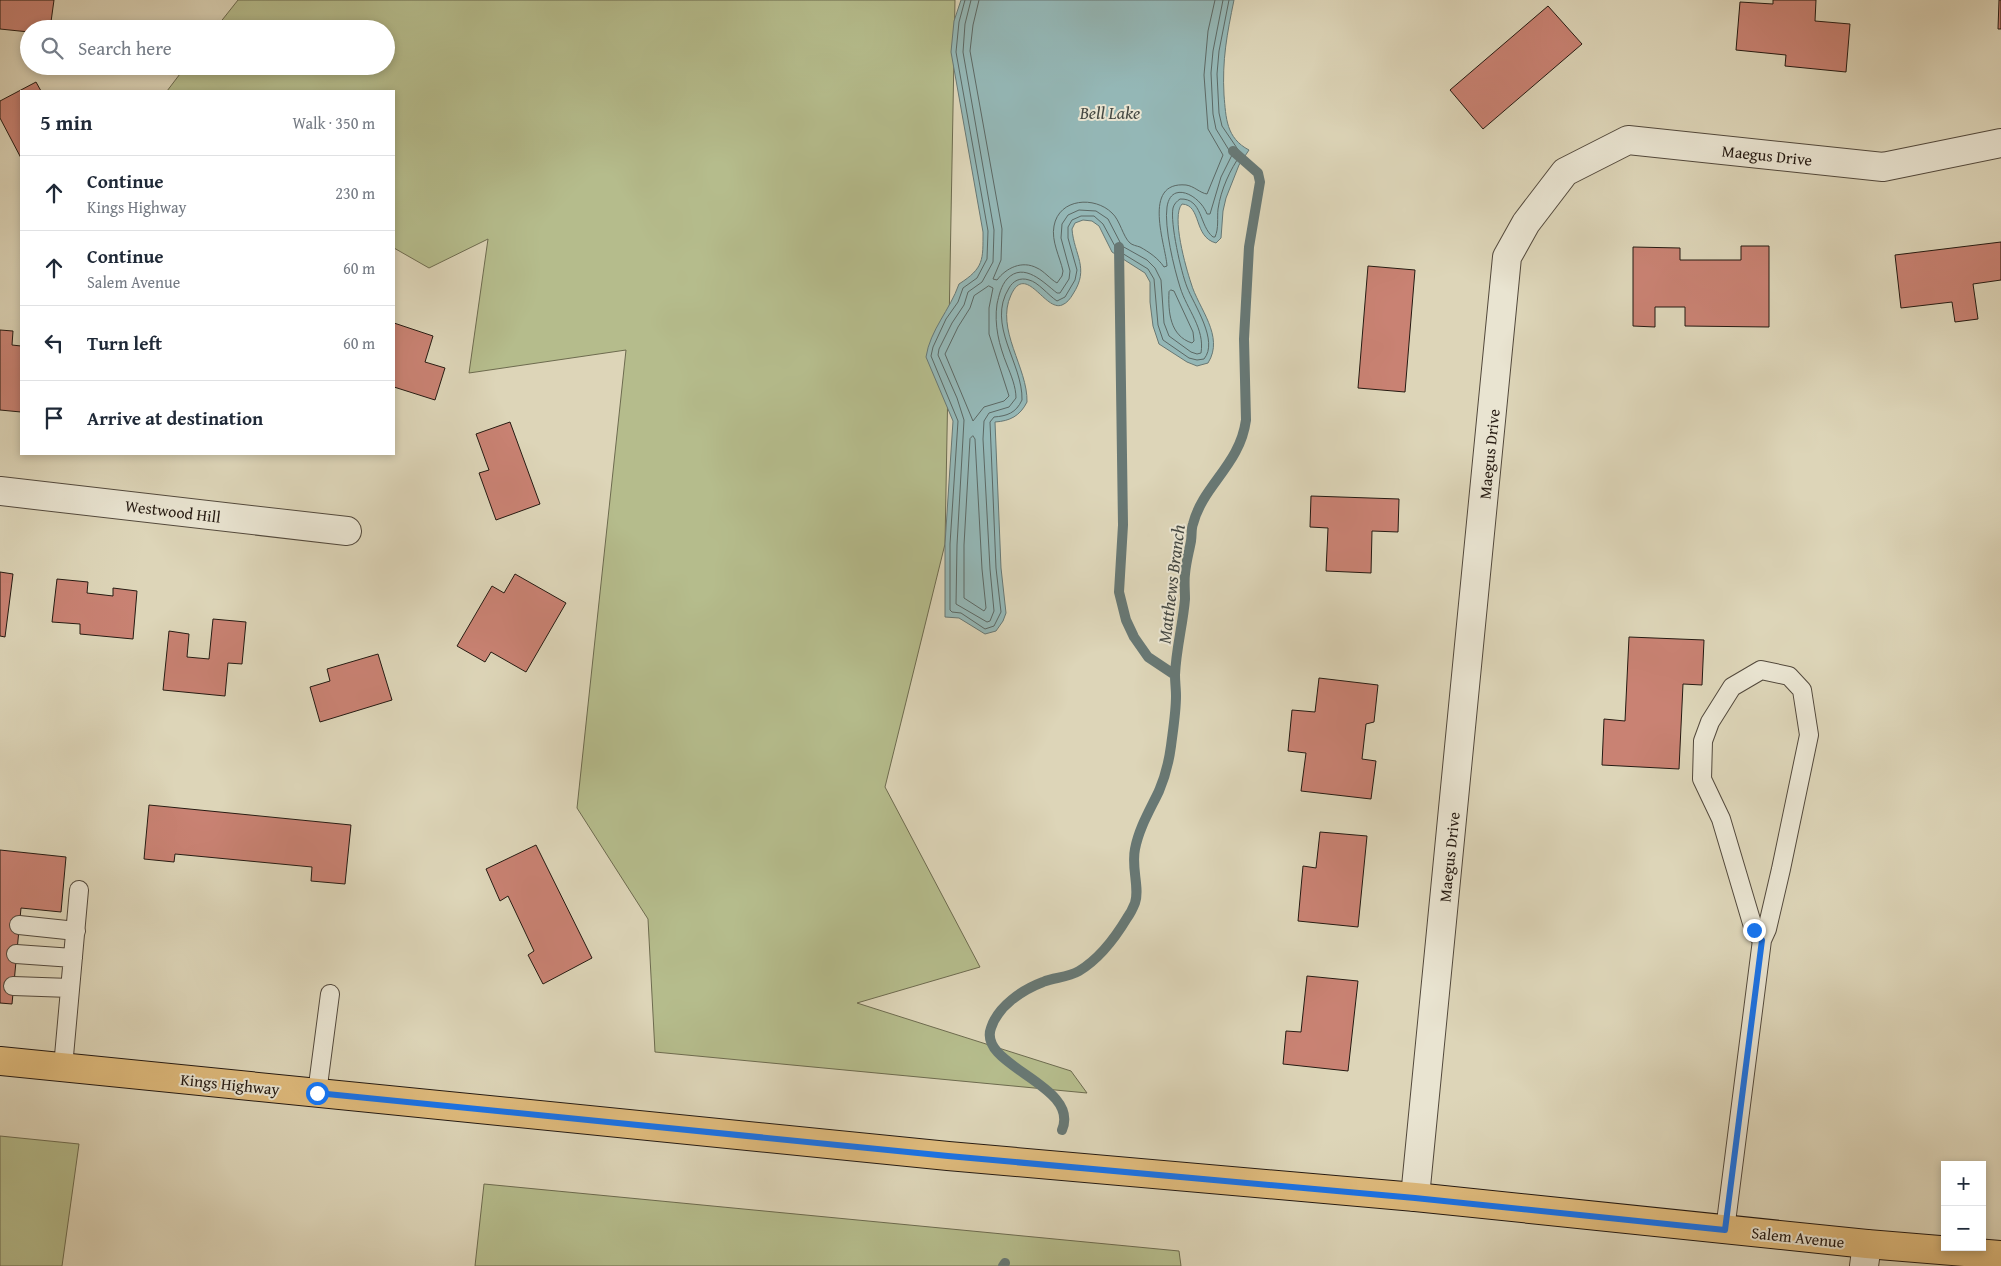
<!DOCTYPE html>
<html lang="en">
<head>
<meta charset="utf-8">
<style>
	body { margin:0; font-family:"Gentium Book Plus",serif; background:#f2f2f3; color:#1f2937 }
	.controls { position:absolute; right:15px; bottom:15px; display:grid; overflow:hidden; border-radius:0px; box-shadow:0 2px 8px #0003 }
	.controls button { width:45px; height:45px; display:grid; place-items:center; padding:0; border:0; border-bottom:1px solid #e0e1e3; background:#fff; color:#1f2937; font:25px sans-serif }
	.stop { position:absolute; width:15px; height:15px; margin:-11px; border:4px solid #1a73e8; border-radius:50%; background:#fff }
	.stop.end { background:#1a73e8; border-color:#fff; box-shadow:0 1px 5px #0008 }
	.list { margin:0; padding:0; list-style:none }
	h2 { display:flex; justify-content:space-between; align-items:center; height:65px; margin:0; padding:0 20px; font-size:21px }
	h2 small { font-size:16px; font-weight:400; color:#747a83 }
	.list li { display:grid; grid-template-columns:32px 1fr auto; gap:15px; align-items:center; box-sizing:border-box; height:75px; padding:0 20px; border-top:1px solid #e0e1e3 }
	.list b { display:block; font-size:19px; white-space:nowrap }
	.list p { margin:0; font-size:16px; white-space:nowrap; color:#747a83 }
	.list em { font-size:16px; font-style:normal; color:#747a83 }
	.icon { flex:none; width:28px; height:28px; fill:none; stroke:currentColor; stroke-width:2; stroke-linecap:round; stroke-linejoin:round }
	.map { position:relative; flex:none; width:2001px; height:1266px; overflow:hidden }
	.search { position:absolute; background:#fff; box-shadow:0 2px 8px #0003; left:20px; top:20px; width:375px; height:55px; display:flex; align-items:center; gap:12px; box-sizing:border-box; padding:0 18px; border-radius:28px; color:#747a83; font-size:19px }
	.panel { position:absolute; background:#fff; box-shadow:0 2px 8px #0003; left:20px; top:90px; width:375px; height:365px; border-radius:0px }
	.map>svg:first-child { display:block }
	.green { fill:#b5bc8c; stroke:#6d6b4f }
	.water { fill:#94b7b6; stroke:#687874 }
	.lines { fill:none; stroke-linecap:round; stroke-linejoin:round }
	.shore { stroke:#5c6864; stroke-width:1 }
	.stream { stroke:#687874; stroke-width:10 }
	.building { fill:#c98273; stroke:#251a12 }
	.lane-casing { stroke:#53493c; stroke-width:20 }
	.street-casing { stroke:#53493c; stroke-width:30 }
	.primary-casing { stroke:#251a12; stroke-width:30 }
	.lane { stroke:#e9e4d1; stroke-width:18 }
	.street { stroke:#e9e4d1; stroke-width:28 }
	.primary { stroke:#deba7c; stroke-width:28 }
	.route { stroke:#1a73e8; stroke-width:6 }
	.labels { text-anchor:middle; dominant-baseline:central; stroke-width:4; stroke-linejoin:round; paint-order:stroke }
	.street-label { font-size:16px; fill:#251a12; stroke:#e9e4d1 }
	.water-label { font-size:18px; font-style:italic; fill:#464943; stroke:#e9e4d1 }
</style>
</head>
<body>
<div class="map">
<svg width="2001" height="1266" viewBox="0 0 2001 1266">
	<rect width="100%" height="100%" fill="#ddd5b8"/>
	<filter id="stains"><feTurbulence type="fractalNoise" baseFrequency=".004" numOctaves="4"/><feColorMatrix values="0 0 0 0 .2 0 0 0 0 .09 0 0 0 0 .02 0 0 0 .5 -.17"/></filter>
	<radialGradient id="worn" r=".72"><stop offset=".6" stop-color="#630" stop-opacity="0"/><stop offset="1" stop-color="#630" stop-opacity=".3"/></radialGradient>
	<path class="green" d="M238,0H955L945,544L885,787L980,967L857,1003L1071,1071L1087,1093L655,1052L648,919L577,808L626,350L469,373L488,239L429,268L394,248V91H167L186,66H386V29H215Z
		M0,1136L79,1144L62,1266H0Z
		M484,1184L1179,1251L1181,1266H475Z"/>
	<path class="water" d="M961,0H1234C1227,34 1222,60 1224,95C1226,118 1226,138 1249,150L1239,165L1226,198L1223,211L1221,238L1216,243C1193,237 1202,205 1182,204C1171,216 1186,268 1191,283C1198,308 1225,336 1208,363L1197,366L1187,362L1159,344L1153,326L1150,302V282L1145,273L1112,252L1099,226L1092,221L1083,220L1075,223L1072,229C1074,255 1090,268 1073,294C1070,299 1067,303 1062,305C1045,312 1026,262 1011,295C995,329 1028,368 1027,402C1020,416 1010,421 995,422L1001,568L1006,613L1003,621L996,631L985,634L959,618L945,617V544L953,421L926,357C930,330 950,310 959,284C984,268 983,260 983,232L951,52L954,21Z"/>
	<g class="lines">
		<path class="shore" d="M965,0L959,22L956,52L988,231L987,259L977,278L963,288L958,302L946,319L933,347L931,356L958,421L950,544V610L952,612L961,613L985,629L994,626L1001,612L996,568L990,422L994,417C1007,416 1016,413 1022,400C1023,363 986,325 1009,288C1013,281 1020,277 1029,280C1038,282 1048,295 1057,301L1065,297L1075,280L1077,270L1068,238V227L1072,220L1081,216H1094L1103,224L1117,250L1148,269L1154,279L1158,325L1163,340L1189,358L1197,360L1204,359C1219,341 1194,305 1187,287C1181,272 1170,223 1173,208C1174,204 1177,201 1180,199C1203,198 1199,226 1213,237H1215C1219,228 1217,218 1218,209C1221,189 1230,170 1241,154L1222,126L1219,113L1217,74L1219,51L1229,0
			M971,0L965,24L963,52L994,230L993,262L982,282L968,292L964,305L952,323L939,349L938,355L957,398L964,420L957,545L956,604L987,622L990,621L994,611L990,569L983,439L984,421L989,413L1009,407L1016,398C1016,387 1011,375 1007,365C999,345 994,325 997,304C999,295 1001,286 1007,279C1024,261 1044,283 1057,293H1060L1069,279L1070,271L1061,238L1062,224L1068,215L1079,210L1096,211L1108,219L1122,246L1147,260L1155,268L1161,280L1164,323L1169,336L1191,352L1197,354L1201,353C1205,328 1187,310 1180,287C1174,268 1164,227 1167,207C1171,180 1200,195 1207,214H1210L1221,177L1232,155L1216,129L1213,114L1211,73L1213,51L1223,0
			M979,0L973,25L970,51L1002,229L1001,260L993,279L997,280C1006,268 1022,260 1037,268C1044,271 1050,279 1057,283L1062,276L1063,271C1060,257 1051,241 1054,226C1059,198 1095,196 1112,213C1120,220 1123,237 1130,243C1132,245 1137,246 1140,247C1149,252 1158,258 1164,267L1167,266C1166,246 1141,181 1186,185C1194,186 1200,193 1207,194L1223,155L1208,129L1204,75L1208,31L1215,0
			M989,286L993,288L989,308V334L1009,396L1004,401L984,407L973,421L945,354L958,327L970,308L974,296Z
			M1171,290L1174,291L1193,332L1194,341L1192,343C1170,336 1168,312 1169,292Z
			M973,436L975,439L982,569L986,608L984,611L964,598V545L970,439Z"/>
		<path class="stream" d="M1119,247L1123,525L1119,592L1126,620L1134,637L1148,657L1175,675
			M1062,1130C1081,1085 977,1066 991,1028C998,1006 1022,990 1043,982C1055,977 1067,978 1079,971C1099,959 1115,938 1127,918C1130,914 1133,908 1135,903C1140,888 1131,868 1135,849C1139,828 1150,810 1159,791C1165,777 1169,761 1171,746C1173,730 1176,712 1176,696C1176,689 1175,682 1175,675C1176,649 1183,624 1185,599C1185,591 1184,582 1185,574C1186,562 1189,552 1191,541C1192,535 1191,529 1193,524C1203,485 1240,465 1246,420L1244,339L1249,247L1260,182L1258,173L1233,151
			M1003,1266L1005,1263"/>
	</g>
	<path class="building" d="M0,0H54L50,29H29V32L0,29Z
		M1773,0H1816L1815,21L1850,24L1846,72L1785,66L1786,55L1736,50L1740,2L1773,4Z
		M1999,0H2001V29H1998Z
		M1548,6L1582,44L1483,129L1450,90Z
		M36,82L41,91H21V158L0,118V101Z
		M2001,242V280L1973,284L1978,319L1955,322L1952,302L1901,308L1895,255Z
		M1741,246H1769V327L1685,326V307H1655V327L1633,326V247L1680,248V260H1741Z
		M1368,266L1415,270L1405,392L1358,388Z
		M394,323L433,336L425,362L445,368L435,400L394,387Z
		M0,330L13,331L12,345L21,346V412L0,410Z
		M510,422L540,504L496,520L479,473L489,470L476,434Z
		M1311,496L1399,499L1398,532L1372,531L1371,573L1326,571L1328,528L1310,527Z
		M0,572L13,574L5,637L0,636Z
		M515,574L566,603L526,672L491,652L485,662L457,646L492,586L504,593Z
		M57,579L88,582L87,593L113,596V588L137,591L133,639L80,634V624L52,622Z
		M213,619L246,622L242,664L228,663L225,696L163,690L169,631L189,634L187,657L209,659Z
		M1629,637L1704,640L1702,685L1683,684L1679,769L1602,765L1604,719L1625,721Z
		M378,654L392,700L320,722L310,687L330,681L327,669Z
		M1319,678L1378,685L1374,722L1366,724L1362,759L1376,761L1371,799L1301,791L1306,753L1288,751L1292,710L1315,712Z
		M149,805L351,825L345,884L311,881L312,867L175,854L174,862L144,859Z
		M1320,832L1367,836L1358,927L1298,921L1303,866L1316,868Z
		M536,845L592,958L543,984L528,955L534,951L508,896L500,901L486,869Z
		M0,850L66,857L61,912L21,908L12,1004L0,1003Z
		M1307,976L1358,981L1348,1071L1283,1064L1286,1031L1301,1032Z"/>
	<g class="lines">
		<defs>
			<path id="lane" d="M19,925L76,931
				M16,954L73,958
				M13,986L70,988
				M63,1067L79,890
				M317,1093L330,994
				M1725,1230L1762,940L1767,929L1781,869L1809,735L1802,690L1789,676L1761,670L1732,687L1710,722L1703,741L1702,779L1721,819L1754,930L1762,940"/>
			<path id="street" d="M0,491L347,531
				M1415,1197L1507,257L1526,223L1565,172L1628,140L1883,167L2001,143
				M1864,1266L1867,1244"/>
			<path id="primary" d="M0,1061L948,1156L1415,1197L1867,1244L2001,1255"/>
		</defs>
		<use href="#lane" class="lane-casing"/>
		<use href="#street" class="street-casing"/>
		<use href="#primary" class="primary-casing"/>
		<use href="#lane" class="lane"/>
		<use href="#street" class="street"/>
		<use href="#primary" class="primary"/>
	</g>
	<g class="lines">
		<path class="route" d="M317,1093L948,1156L1415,1198L1725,1230L1762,940L1754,930"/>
	</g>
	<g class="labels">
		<g class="street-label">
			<text transform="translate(1767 155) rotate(6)">Maegus Drive</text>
			<text transform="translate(1489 454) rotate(-84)">Maegus Drive</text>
			<text transform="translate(173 511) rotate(7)">Westwood Hill</text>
			<text transform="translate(1449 857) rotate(-84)">Maegus Drive</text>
			<text transform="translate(230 1084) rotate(6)">Kings Highway</text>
			<text transform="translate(1798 1237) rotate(6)">Salem Avenue</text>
		</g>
		<g class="water-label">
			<text x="1110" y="112">Bell Lake</text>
			<text transform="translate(1171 584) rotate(-83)">Matthews Branch</text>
		</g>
	</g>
	<rect width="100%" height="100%" filter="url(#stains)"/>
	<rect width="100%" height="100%" fill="url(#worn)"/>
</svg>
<div class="controls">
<button>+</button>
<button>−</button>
</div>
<div class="stop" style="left:317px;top:1093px"></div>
<div class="stop end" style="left:1754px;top:930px"></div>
<div class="search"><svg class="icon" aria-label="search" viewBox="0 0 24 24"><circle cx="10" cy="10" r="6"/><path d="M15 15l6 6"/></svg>Search here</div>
<section class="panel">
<h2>5 min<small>Walk · 350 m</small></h2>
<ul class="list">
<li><svg class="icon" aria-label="ahead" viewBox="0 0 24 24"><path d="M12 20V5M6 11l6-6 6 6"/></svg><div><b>Continue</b><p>Kings Highway</p></div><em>230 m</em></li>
<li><svg class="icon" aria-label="ahead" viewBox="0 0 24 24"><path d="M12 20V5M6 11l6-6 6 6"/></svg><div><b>Continue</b><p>Salem Avenue</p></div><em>60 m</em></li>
<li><svg class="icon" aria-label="left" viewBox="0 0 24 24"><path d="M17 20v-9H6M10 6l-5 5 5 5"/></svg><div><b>Turn left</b></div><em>60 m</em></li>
<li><svg class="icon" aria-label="arrive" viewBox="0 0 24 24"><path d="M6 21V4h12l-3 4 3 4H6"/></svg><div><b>Arrive at destination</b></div></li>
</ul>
</section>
</div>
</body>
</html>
